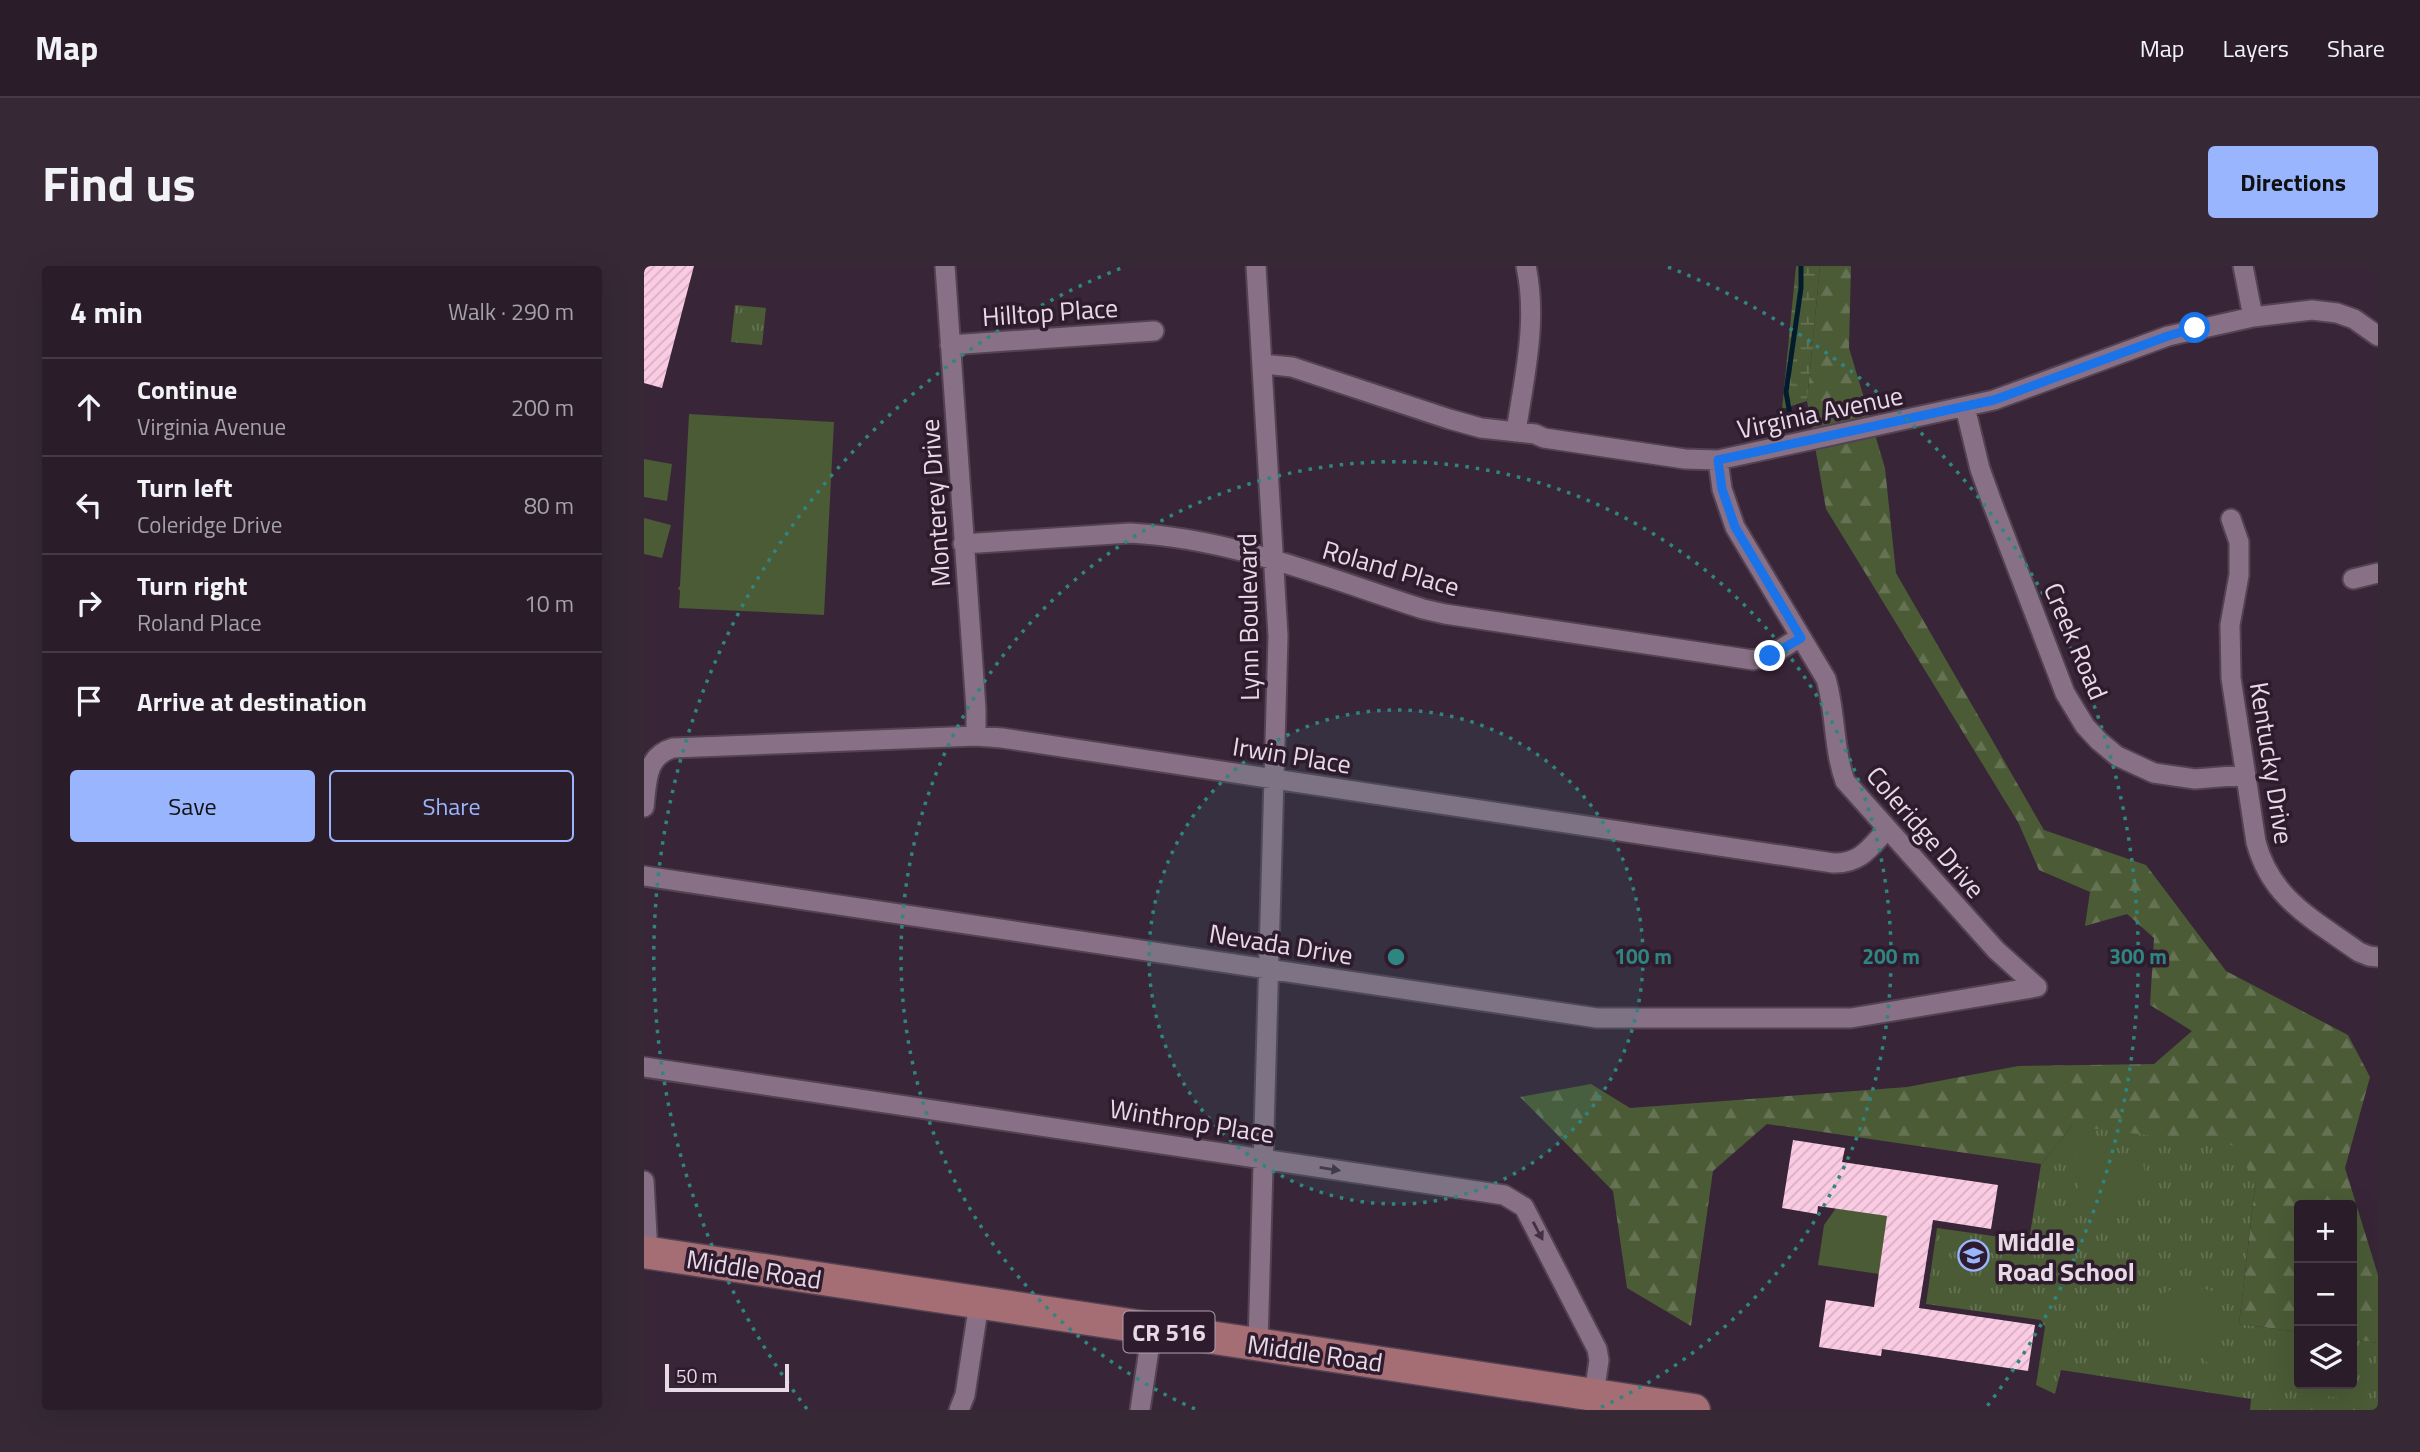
<!DOCTYPE html>
<html lang="en">
<head>
<meta charset="utf-8">
<style>
	body { margin:0; font-family:"Titillium Web",sans-serif; background:#362935; color:#f1f3f6 }
	.controls { position:absolute; right:21px; bottom:21px; display:grid; overflow:hidden; border-radius:7px; box-shadow:0 7px 28px #0002 }
	.controls button { width:63px; height:63px; display:grid; place-items:center; padding:0; border:0; border-bottom:2px solid #463a46; background:#2a1c29; color:#f1f3f6; font:35px sans-serif }
	.scale { position:absolute; left:21px; bottom:18px; width:124px; box-sizing:border-box; padding-left:7px; border:4px solid #e7dae6; border-top:0; font-size:19px; line-height:24px; white-space:nowrap; color:#e7dae6; -webkit-text-stroke:5px #2e1b2d; paint-order:stroke }
	.stop { position:absolute; width:21px; height:21px; margin:-16px; border:5px solid #1a73e8; border-radius:50%; background:#fff }
	.stop.end { background:#1a73e8; border-color:#fff; box-shadow:0 2px 7px #0008 }
	.list { margin:0; padding:0; list-style:none }
	h2 { display:flex; justify-content:space-between; align-items:center; height:91px; margin:0; padding:0 28px; font-size:30px }
	h2 small { font-size:23px; font-weight:400; color:#a5a1a8 }
	.list li { display:grid; grid-template-columns:46px 1fr auto; gap:21px; align-items:center; box-sizing:border-box; height:98px; padding:0 28px; border-top:2px solid #463a46 }
	.list b { display:block; font-size:26px; white-space:nowrap }
	.list p { margin:0; font-size:23px; white-space:nowrap; color:#a5a1a8 }
	.list em { font-size:23px; font-style:normal; color:#a5a1a8 }
	.actions { display:flex; gap:14px; padding:21px 28px }
	.actions a { flex:1; padding:16px 0; border:2px solid #99b5fd; border-radius:7px; text-align:center; font-size:24px; color:#99b5fd }
	.actions .main { background:#99b5fd; color:#111 }
	.icon { flex:none; width:38px; height:38px; fill:none; stroke:currentColor; stroke-width:2; stroke-linecap:round; stroke-linejoin:round }
	.map { position:relative; flex:none; width:1734px; height:1144px; overflow:hidden; border-radius:7px }
	header { display:flex; align-items:center; gap:42px; box-sizing:border-box; height:98px; padding:0 35px; background:#2a1c29; border-bottom:2px solid #463a46 }
	header strong { font-size:33px }
	nav { display:flex; gap:38px; margin-inline-start:auto; font-size:24px }
	.intro { display:flex; align-items:center; justify-content:space-between; box-sizing:border-box; height:168px; padding:0 42px }
	h1 { margin:0; font-size:49px }
	.button { padding:18px 32px; border-radius:7px; background:#99b5fd; color:#111; font-size:24px; font-weight:700 }
	main { display:flex; gap:42px; padding:0 42px }
	aside { flex:1; background:#2a1c29; border-radius:7px; box-shadow:0 7px 28px #0002 }
	.map>svg:first-child { display:block }
	.forest { fill:url(#forest-firs) }
	.wetland { fill:url(#wetland-marsh) }
	.park { fill:url(#park-tufts) }
	.garden { fill:#4b5b36 }
	.lines { fill:none; stroke-linecap:round; stroke-linejoin:round }
	.stream { stroke:#031c2d; stroke-width:5 }
	.building { fill:url(#building-hatch) }
	.minor-casing { stroke:#534252; stroke-width:23 }
	.primary-casing { stroke:#534252; stroke-width:35 }
	.minor { stroke:#887186; stroke-width:19 }
	.primary { stroke:#a56d74; stroke-width:32 }
	.oneway { fill:#443043 }
	.route { stroke:#1a73e8; stroke-width:9 }
	.ring { fill:none; stroke:#2f8580; stroke-width:3.5; stroke-dasharray:3.5 7 }
	.labels { text-anchor:middle; dominant-baseline:central; stroke-width:7; stroke-linejoin:round; paint-order:stroke }
	.shield { fill:#2e1b2d; stroke:#b0a1ae; stroke-width:2 }
	.shield-label { font-size:24px; font-weight:bold; fill:#e7dae6 }
	.street-label { font-size:26px; fill:#e7dae6; stroke:#2e1b2d }
	.poi-label { font-size:26px; font-weight:bold; fill:#e7dae6; stroke:#2e1b2d; text-anchor:start }
	.centre { fill:#2f8580; stroke:#2e1b2d; stroke-width:3.5 }
	.ring-label { font-size:21px; text-anchor:middle; font-weight:bold; fill:#2f8580; stroke:#2e1b2d; stroke-width:7; stroke-linejoin:round; paint-order:stroke }
</style>
</head>
<body>
<header>
<strong>Map</strong>
<nav><a>Map</a><a>Layers</a><a>Share</a></nav>
</header>
<div class="intro"><h1>Find us</h1><a class="button">Directions</a></div>
<main>
<aside>
<h2>4 min<small>Walk · 290 m</small></h2>
<ul class="list">
<li><svg class="icon" aria-label="ahead" viewBox="0 0 24 24"><path d="M12 20V5M6 11l6-6 6 6"/></svg><div><b>Continue</b><p>Virginia Avenue</p></div><em>200 m</em></li>
<li><svg class="icon" aria-label="left" viewBox="0 0 24 24"><path d="M17 20v-9H6M10 6l-5 5 5 5"/></svg><div><b>Turn left</b><p>Coleridge Drive</p></div><em>80 m</em></li>
<li><svg class="icon" aria-label="right" viewBox="0 0 24 24"><path d="M7 20v-9h11M14 6l5 5-5 5"/></svg><div><b>Turn right</b><p>Roland Place</p></div><em>10 m</em></li>
<li><svg class="icon" aria-label="arrive" viewBox="0 0 24 24"><path d="M6 21V4h12l-3 4 3 4H6"/></svg><div><b>Arrive at destination</b></div></li>
</ul>
<div class="actions"><a class="main">Save</a><a>Share</a></div>
</aside>
<div class="map">
<svg width="1734" height="1144" viewBox="0 0 1734 1144">
	<defs>
		<pattern id="forest-firs" width="22" height="20" patternUnits="userSpaceOnUse" patternTransform="scale(1.75)"><rect width="22" height="20" fill="#4b5b36"/><path d="M5 1l3.5 6h-7zM16 11l3.5 6h-7z" fill="#657253"/></pattern>
		<pattern id="wetland-marsh" width="20" height="14" patternUnits="userSpaceOnUse" patternTransform="scale(1.75)"><rect width="20" height="14" fill="#4b5b36"/><path d="M1 5h8M5 5V1M11 12h8M15 12V8" fill="none" stroke="#657253"/></pattern>
		<pattern id="park-tufts" width="24" height="20" patternUnits="userSpaceOnUse" patternTransform="scale(1.75)"><rect width="24" height="20" fill="#4b5b36"/><path d="M3 7l-1-3M5 7V3M7 7l1-3M15 17l-1-3M17 17v-4M19 17l1-3" fill="none" stroke="#657253"/></pattern>
		<pattern id="building-hatch" width="6" height="6" patternUnits="userSpaceOnUse" patternTransform="scale(1.75)"><rect width="6" height="6" fill="#facbe2"/><path d="M-1 1l2-2M0 6l6-6M5 7l2-2" fill="none" stroke="#d6afc3"/></pattern>
	</defs>
	<rect width="100%" height="100%" fill="#382537"/>
	<path class="forest" d="M1176,0H1207L1205,82L1241,202L1252,307L1400,564L1502,599L1582,705L1704,769L1726,811L1701,902L1734,1009V1077L1708,1073V939H1655V1066L1595,1058L1611,921L1428,860L1397,898L1123,858L1069,905L1047,1060L983,1022L969,925L876,831L947,818L986,842L1263,821L1374,800L1510,798L1548,765L1506,739L1510,672L1483,648L1441,660L1446,626L1395,604L1374,556L1182,243L1163,135Z"/>
	<path class="wetland" d="M1152,0H1176L1163,135L1138,143Z"/>
	<path class="park" d="M91,39L122,42L118,79L87,76Z
		M1428,860L1594,880L1611,921L1595,1058L1655,1066V1118H1708V1073L1734,1077V1144H1606L1607,1133L1417,1104L1411,1128L1392,1119L1401,1061L1397,1054L1282,1038L1293,962L1385,975L1397,898Z"/>
	<path class="garden" d="M45,148L190,156L180,349L35,342L36,325L34,322L36,320Z
		M0,193L28,198L23,235L0,231Z
		M0,252L27,259L18,292L0,288Z
		M1435,862L1451,884L1497,890C1514,938 1467,977 1431,938L1438,895L1422,871Z
		M1192,942L1243,950L1235,1008L1174,999L1180,959Z
		M1543,1019L1568,1025L1580,1046L1569,1082L1577,1094L1567,1101L1557,1089L1506,1081C1499,1048 1507,1025 1543,1019Z
		M1639,1086L1655,1088V1118H1705L1702,1133L1634,1123Z"/>
	<g class="lines">
		<path class="stream" d="M1147,154L1142,126L1157,22V0"/>
	</g>
	<path class="building" d="M0,0H50L18,122L0,117Z
		M1149,874L1201,882L1198,896L1354,919L1347,963L1289,954L1275,1042L1391,1059L1384,1105L1238,1083L1237,1090L1175,1081L1182,1034L1230,1041L1243,950L1174,940L1173,948L1138,942Z"/>
	<g class="lines">
		<defs>
			<path id="minor" d="M301,0L332,443V470
				M612,0L634,370L614,1078
				M1599,0L1609,51
				M306,79L510,65
				M618,98L648,101L805,153L837,162L891,168L900,172L1041,193L1074,194L1350,134L1524,70L1609,51L1668,44L1693,47L1710,53L1734,70
				M1321,141L1336,203L1349,239L1421,427L1441,460L1455,475L1473,490L1510,507L1551,513L1601,509
				M872,166C880,112 894,55 882,0
				M1074,194L1078,223L1091,261L1182,413C1192,446 1189,482 1201,515L1352,684L1393,721
				M1587,253L1595,276V309L1586,359L1587,412L1612,576C1627,633 1669,653 1715,686L1725,690L1734,691
				M319,278L486,267C587,272 683,312 779,343L801,348L1109,394L1126,390L1156,371
				M1709,313L1734,307
				M0,541C3,517 1,490 29,482L332,470L358,472L1189,597C1216,598 1226,582 1243,563
				M0,610L953,752H1207L1393,721
				M0,801L860,929L880,941L953,1083L955,1094L950,1129
				M0,915L4,987
				M315,1144L321,1129L335,1037
				M496,1144L508,1063"/>
			<path id="primary" d="M0,986L1050,1144"/>
		</defs>
		<use href="#minor" class="minor-casing"/>
		<use href="#primary" class="primary-casing"/>
		<use href="#minor" class="minor"/>
		<use href="#primary" class="primary"/>
	</g>
	<defs><path id="oneway-solid" d="M-6-.8H1V-3.2L6.5 0L1 3.2V.8H-6Z" transform="scale(1.75)"/></defs>
	<g class="oneway">
		<use href="#oneway-solid" transform="translate(686 903) rotate(9)"/>
		<use href="#oneway-solid" transform="translate(894 965) rotate(62)"/>
	</g>
	<g class="lines">
		<path class="route" d="M1126,390L1157,372L1091,261L1078,223L1074,194L1350,134L1524,70L1551,62"/>
	</g>
	<circle cx="752" cy="691" r="247" fill="#2f8580" fill-opacity=".12"/>
	<g class="ring">
		<circle cx="752" cy="691" r="247"/>
		<path d="M551 1143A495 495 0 1 1 953 1143"/>
		<path d="M163 1143A742 742 0 0 1 480 1M1024 1A742 742 0 0 1 1341 1143"/>
	</g>
	<defs>
		<symbol id="school-ring" viewBox="-11 -11 22 22"><circle r="9.5" fill="#2e1b2d" stroke="#99b5fd" stroke-width="1.5"/><path d="M0-5L7-2L0 1L-7-2ZM-4 1L0 2.5L4 1V4Q0 6-4 4Z" fill="#99b5fd"/></symbol>
	</defs>
	<g fill-rule="evenodd">
		<use href="#school-ring" x="1312" y="972" width="35" height="35"/>
	</g>
	<g class="labels">
		<rect class="shield" x="479.5" y="1045.5" width="91" height="41" rx="5"/>
		<g class="shield-label">
			<text x="525" y="1066">CR 516</text>
		</g>
		<g class="street-label">
			<text transform="translate(406 46) rotate(-4)">Hilltop Place</text>
			<text transform="translate(1176 146) rotate(-12)">Virginia Avenue</text>
			<text transform="translate(291 237) rotate(-94)">Monterey Drive</text>
			<text transform="translate(747 302) rotate(16)">Roland Place</text>
			<text transform="translate(604 351) rotate(-91)">Lynn Boulevard</text>
			<text transform="translate(1432 375) rotate(67)">Creek Road</text>
			<text transform="translate(648 489) rotate(9)">Irwin Place</text>
			<text transform="translate(1628 497) rotate(81)">Kentucky Drive</text>
			<text transform="translate(1282 566) rotate(49)">Coleridge Drive</text>
			<text transform="translate(637 678) rotate(9)">Nevada Drive</text>
			<text transform="translate(548 855) rotate(9)">Winthrop Place</text>
			<text transform="translate(110 1003) rotate(9)">Middle Road</text>
			<text transform="translate(671 1087) rotate(8)">Middle Road</text>
		</g>
		<g class="poi-label">
			<text x="1353" y="975">Middle<tspan x="1353" dy="30">Road School</tspan></text>
		</g>
	</g>
	<circle cx="752" cy="691" r="10" class="centre"/>
	<g class="ring-label">
		<text x="999" y="698">100 m</text>
		<text x="1247" y="698">200 m</text>
		<text x="1494" y="698">300 m</text>
	</g>
</svg>
<div class="controls">
<button>+</button>
<button>−</button>
<button><svg class="icon" aria-label="layers" viewBox="0 0 24 24"><path d="M12 4l9 5-9 5-9-5zM3 14l9 5 9-5"/></svg></button>
</div>
<div class="scale">50 m</div>
<div class="stop" style="left:1551px;top:62px"></div>
<div class="stop end" style="left:1126px;top:390px"></div>
</div>
</main>
</body>
</html>
